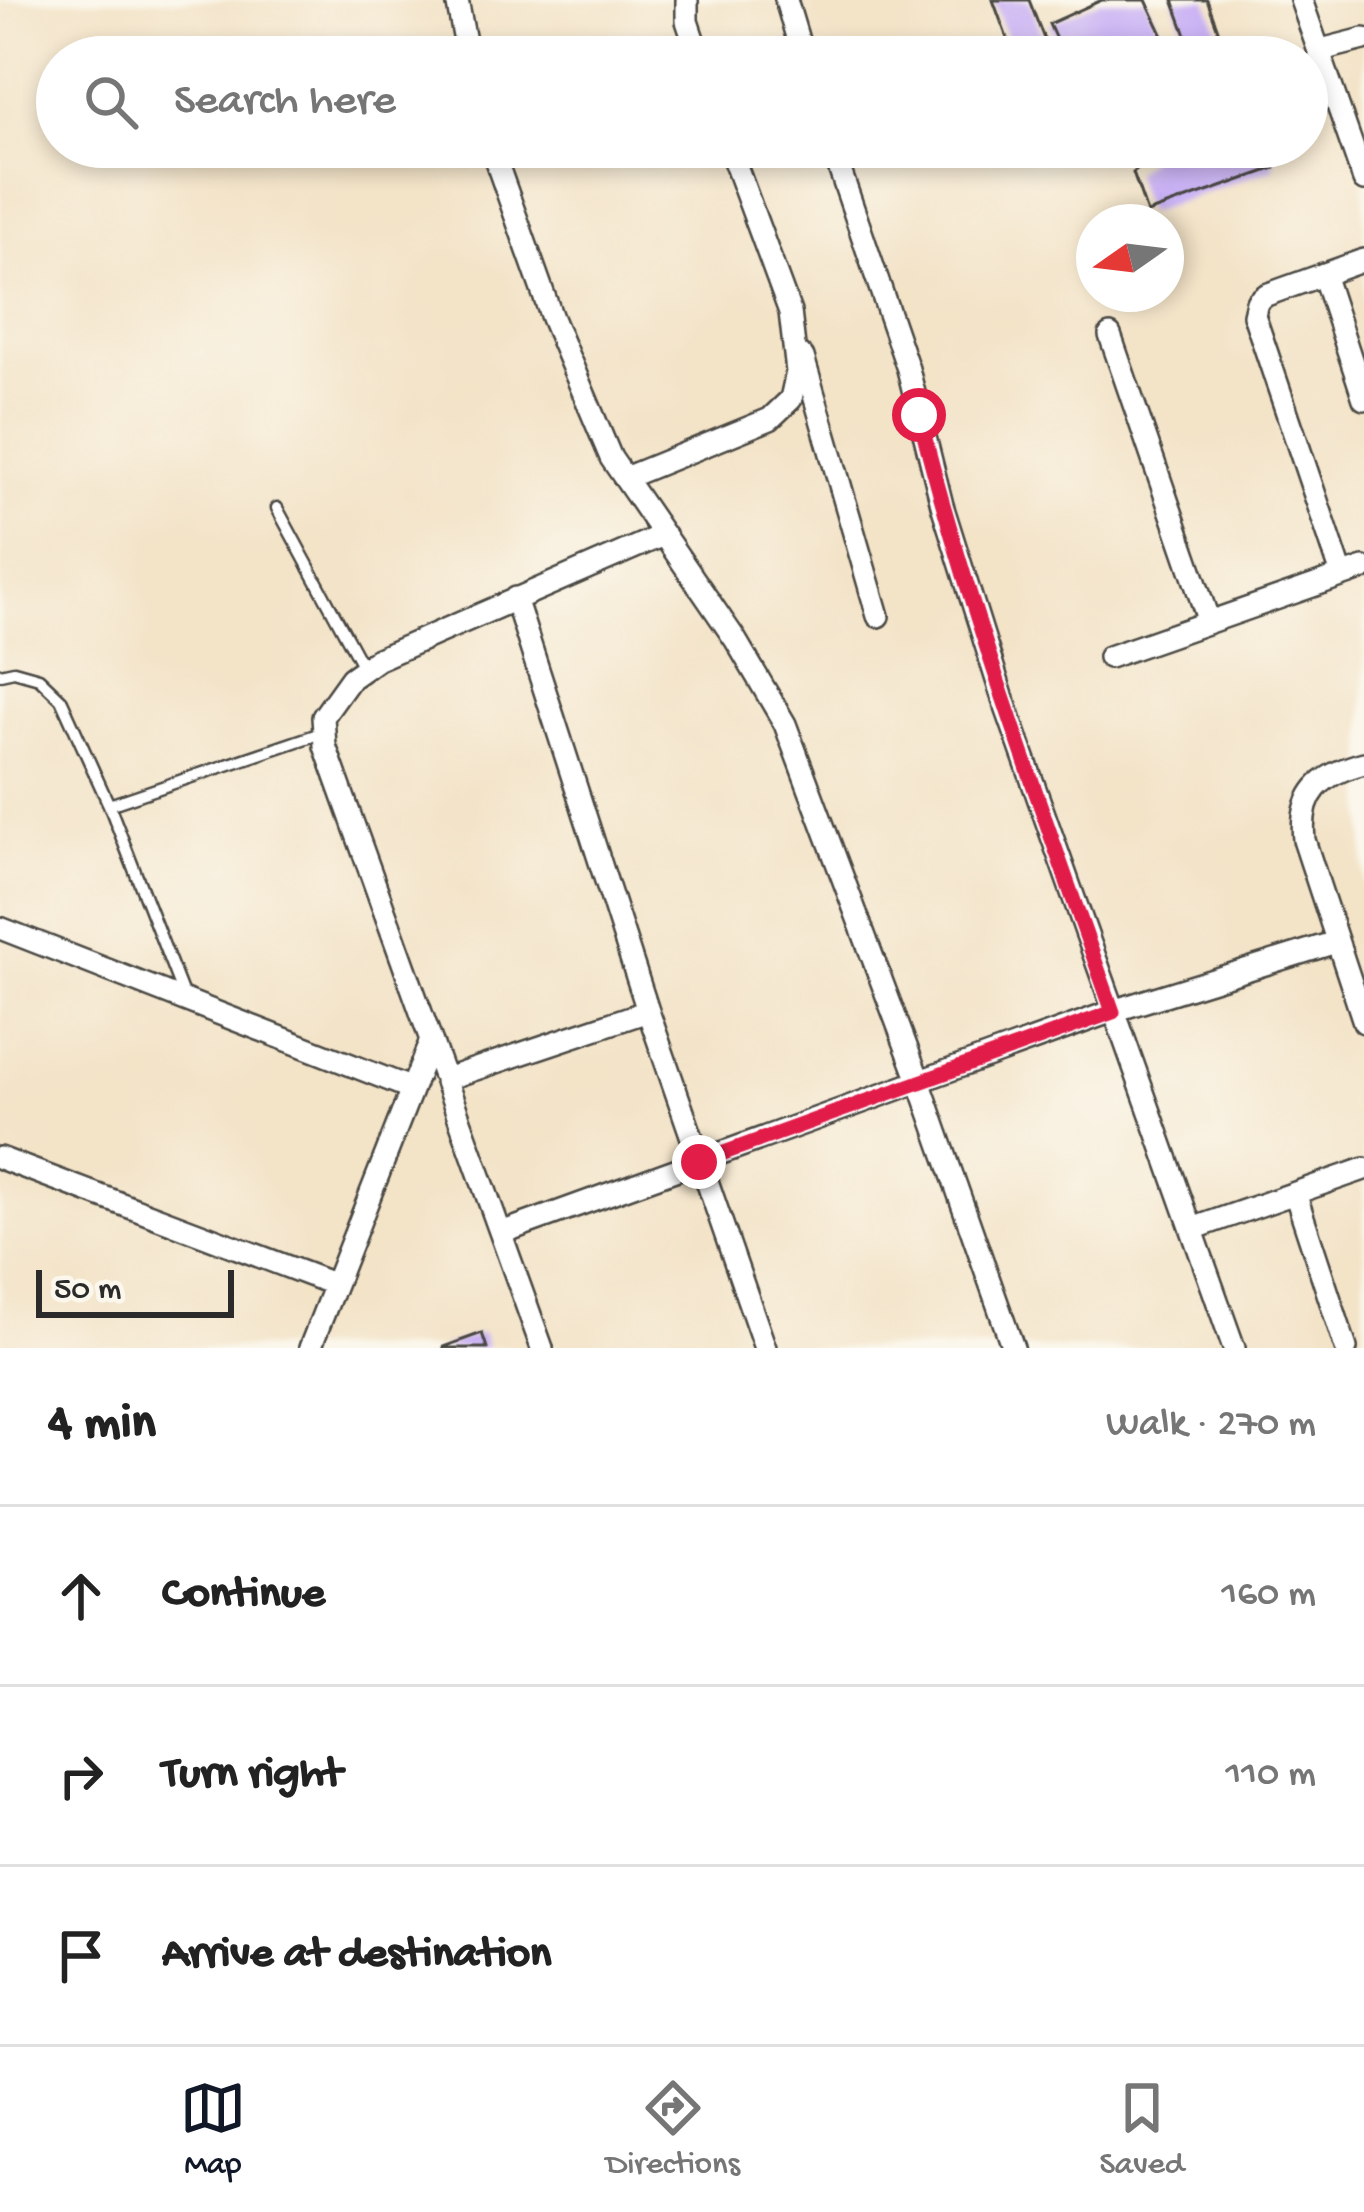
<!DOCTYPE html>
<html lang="en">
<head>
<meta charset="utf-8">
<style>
	body { margin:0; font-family:"Gochi Hand",sans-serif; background:#f2f2f2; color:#222 }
	.compass { position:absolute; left:1076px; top:204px; width:108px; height:108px; border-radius:50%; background:#fff; box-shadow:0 6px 18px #0003; rotate:256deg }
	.scale { position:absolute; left:36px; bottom:30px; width:198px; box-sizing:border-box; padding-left:12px; border:6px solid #2b2b2b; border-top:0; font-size:33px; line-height:42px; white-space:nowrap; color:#2b2b2b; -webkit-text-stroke:9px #fbf7ec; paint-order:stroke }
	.stop { position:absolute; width:36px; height:36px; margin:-27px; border:9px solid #e11d48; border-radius:50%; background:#fff }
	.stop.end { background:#e11d48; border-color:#fff; box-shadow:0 3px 12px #0008 }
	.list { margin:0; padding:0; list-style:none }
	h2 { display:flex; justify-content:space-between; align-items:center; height:156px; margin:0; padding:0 48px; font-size:51px }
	h2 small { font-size:39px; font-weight:400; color:#767676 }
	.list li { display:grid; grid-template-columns:78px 1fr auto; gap:36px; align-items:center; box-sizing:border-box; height:180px; padding:0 48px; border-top:3px solid #e0e0e0 }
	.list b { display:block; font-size:45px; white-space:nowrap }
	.list em { font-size:39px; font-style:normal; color:#767676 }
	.icon { flex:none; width:66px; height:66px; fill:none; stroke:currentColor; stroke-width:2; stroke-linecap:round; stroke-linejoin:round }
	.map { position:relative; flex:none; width:1364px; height:1348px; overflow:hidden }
	.search { position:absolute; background:#fff; box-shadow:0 6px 18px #0003; left:36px; right:36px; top:36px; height:132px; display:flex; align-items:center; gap:30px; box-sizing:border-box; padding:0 42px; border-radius:66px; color:#767676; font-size:45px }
	.sheet { height:696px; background:#fff }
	nav { display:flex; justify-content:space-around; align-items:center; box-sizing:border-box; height:168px; border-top:3px solid #e0e0e0; background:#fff; font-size:33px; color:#767676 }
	nav a { display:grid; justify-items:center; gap:6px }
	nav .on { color:#111827 }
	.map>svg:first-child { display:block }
	.building { fill:#c4aaf5 }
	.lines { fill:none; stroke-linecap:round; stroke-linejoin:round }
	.service-casing { stroke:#494742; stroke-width:15 }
	.minor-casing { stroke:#494742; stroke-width:26 }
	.service { stroke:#fff; stroke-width:10 }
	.minor { stroke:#fff; stroke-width:21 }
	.route { stroke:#e11d48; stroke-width:15 }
</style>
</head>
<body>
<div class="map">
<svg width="1364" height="1348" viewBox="0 0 1364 1348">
	<rect width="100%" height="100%" fill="#fbf7ec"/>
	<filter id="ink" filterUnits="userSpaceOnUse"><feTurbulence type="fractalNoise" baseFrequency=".00833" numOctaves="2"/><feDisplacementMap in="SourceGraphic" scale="24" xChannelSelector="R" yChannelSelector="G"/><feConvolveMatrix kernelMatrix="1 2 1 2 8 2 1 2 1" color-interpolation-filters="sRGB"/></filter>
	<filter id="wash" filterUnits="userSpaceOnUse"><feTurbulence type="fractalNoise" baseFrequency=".004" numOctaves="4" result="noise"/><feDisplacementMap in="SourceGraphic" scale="48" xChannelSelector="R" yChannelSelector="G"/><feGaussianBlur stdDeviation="2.7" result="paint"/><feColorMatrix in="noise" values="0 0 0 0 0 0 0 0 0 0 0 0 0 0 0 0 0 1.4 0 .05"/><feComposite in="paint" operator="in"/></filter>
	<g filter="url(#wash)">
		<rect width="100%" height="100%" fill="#f3e3c7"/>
		<g id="blocks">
			<path class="building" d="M993,0H1029L1051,57H1014Z
				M1102,0H1146L1163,36L1137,47L1141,57H1064L1049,24Z
				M1173,0H1207L1224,46L1194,57Z
				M1144,147H1268L1275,168L1147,213L1133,173L1149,160Z
				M482,1333L487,1348H443V1347Z"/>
		</g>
	</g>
	<g filter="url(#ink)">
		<use href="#blocks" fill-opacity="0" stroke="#494742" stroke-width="3"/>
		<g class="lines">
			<defs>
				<path id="service" d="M277,508L364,669
					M0,674L14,671L39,678L61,699L109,805L184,997
					M109,805L324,732"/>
				<path id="minor" d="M457,0L468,57
					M687,0V21L699,57
					M786,0L803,57
					M1301,0L1364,180
					M1321,50L1364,39
					M491,147L552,318L611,458L735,639L785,724L919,1081L1013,1348
					M832,147L908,369L942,505L1002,696L1234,1348
					M1323,274L1364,399
					M1110,335L1209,622
					M803,357L878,616
					M625,478L770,419L791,399L797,372L790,312L729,147
					M1342,575L1254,315L1257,302L1266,295L1364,260
					M515,598L648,1011L765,1348
					M1109,657L1364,568
					M1364,763C1321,774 1299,793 1304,840L1364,1022
					M0,928L410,1088
					M446,1079L648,1011
					M0,1158L333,1284
					M1295,1193L1346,1348
					M1192,1229L1364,1169
					M501,1233L1113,1011L1336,942
					M310,1348L431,1040
					M542,1348L325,746L323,717L351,678L378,659L663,535"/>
			</defs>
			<use href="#service" class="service-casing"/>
			<use href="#minor" class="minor-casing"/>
			<use href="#service" class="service"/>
			<use href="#minor" class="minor"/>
		</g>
	</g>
	<g class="lines" filter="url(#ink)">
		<path class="route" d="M699,1162L1113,1012C1044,814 970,618 919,415"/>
	</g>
</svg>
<svg class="compass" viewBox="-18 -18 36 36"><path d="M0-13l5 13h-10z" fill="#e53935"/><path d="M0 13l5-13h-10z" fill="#767676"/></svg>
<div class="scale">50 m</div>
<div class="stop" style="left:919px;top:415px"></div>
<div class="stop end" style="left:699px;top:1162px"></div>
<div class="search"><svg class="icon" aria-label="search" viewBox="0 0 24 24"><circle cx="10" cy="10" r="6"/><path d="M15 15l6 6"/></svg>Search here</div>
</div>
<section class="sheet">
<h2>4 min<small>Walk · 270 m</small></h2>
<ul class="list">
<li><svg class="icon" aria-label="ahead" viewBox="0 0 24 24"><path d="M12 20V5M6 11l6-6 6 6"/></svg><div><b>Continue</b></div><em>160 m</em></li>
<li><svg class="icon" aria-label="right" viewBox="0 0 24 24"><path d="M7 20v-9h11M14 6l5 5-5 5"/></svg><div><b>Turn right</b></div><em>110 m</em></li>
<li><svg class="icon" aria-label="arrive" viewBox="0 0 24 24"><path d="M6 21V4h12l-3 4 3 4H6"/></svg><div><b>Arrive at destination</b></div></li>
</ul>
</section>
<nav>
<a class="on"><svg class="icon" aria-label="map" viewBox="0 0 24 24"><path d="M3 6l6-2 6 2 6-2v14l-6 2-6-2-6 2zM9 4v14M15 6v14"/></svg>Map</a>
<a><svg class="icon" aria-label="directions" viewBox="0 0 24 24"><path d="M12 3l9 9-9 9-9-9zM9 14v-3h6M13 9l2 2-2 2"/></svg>Directions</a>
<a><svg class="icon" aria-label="saved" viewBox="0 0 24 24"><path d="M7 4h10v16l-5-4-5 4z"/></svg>Saved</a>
</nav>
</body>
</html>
